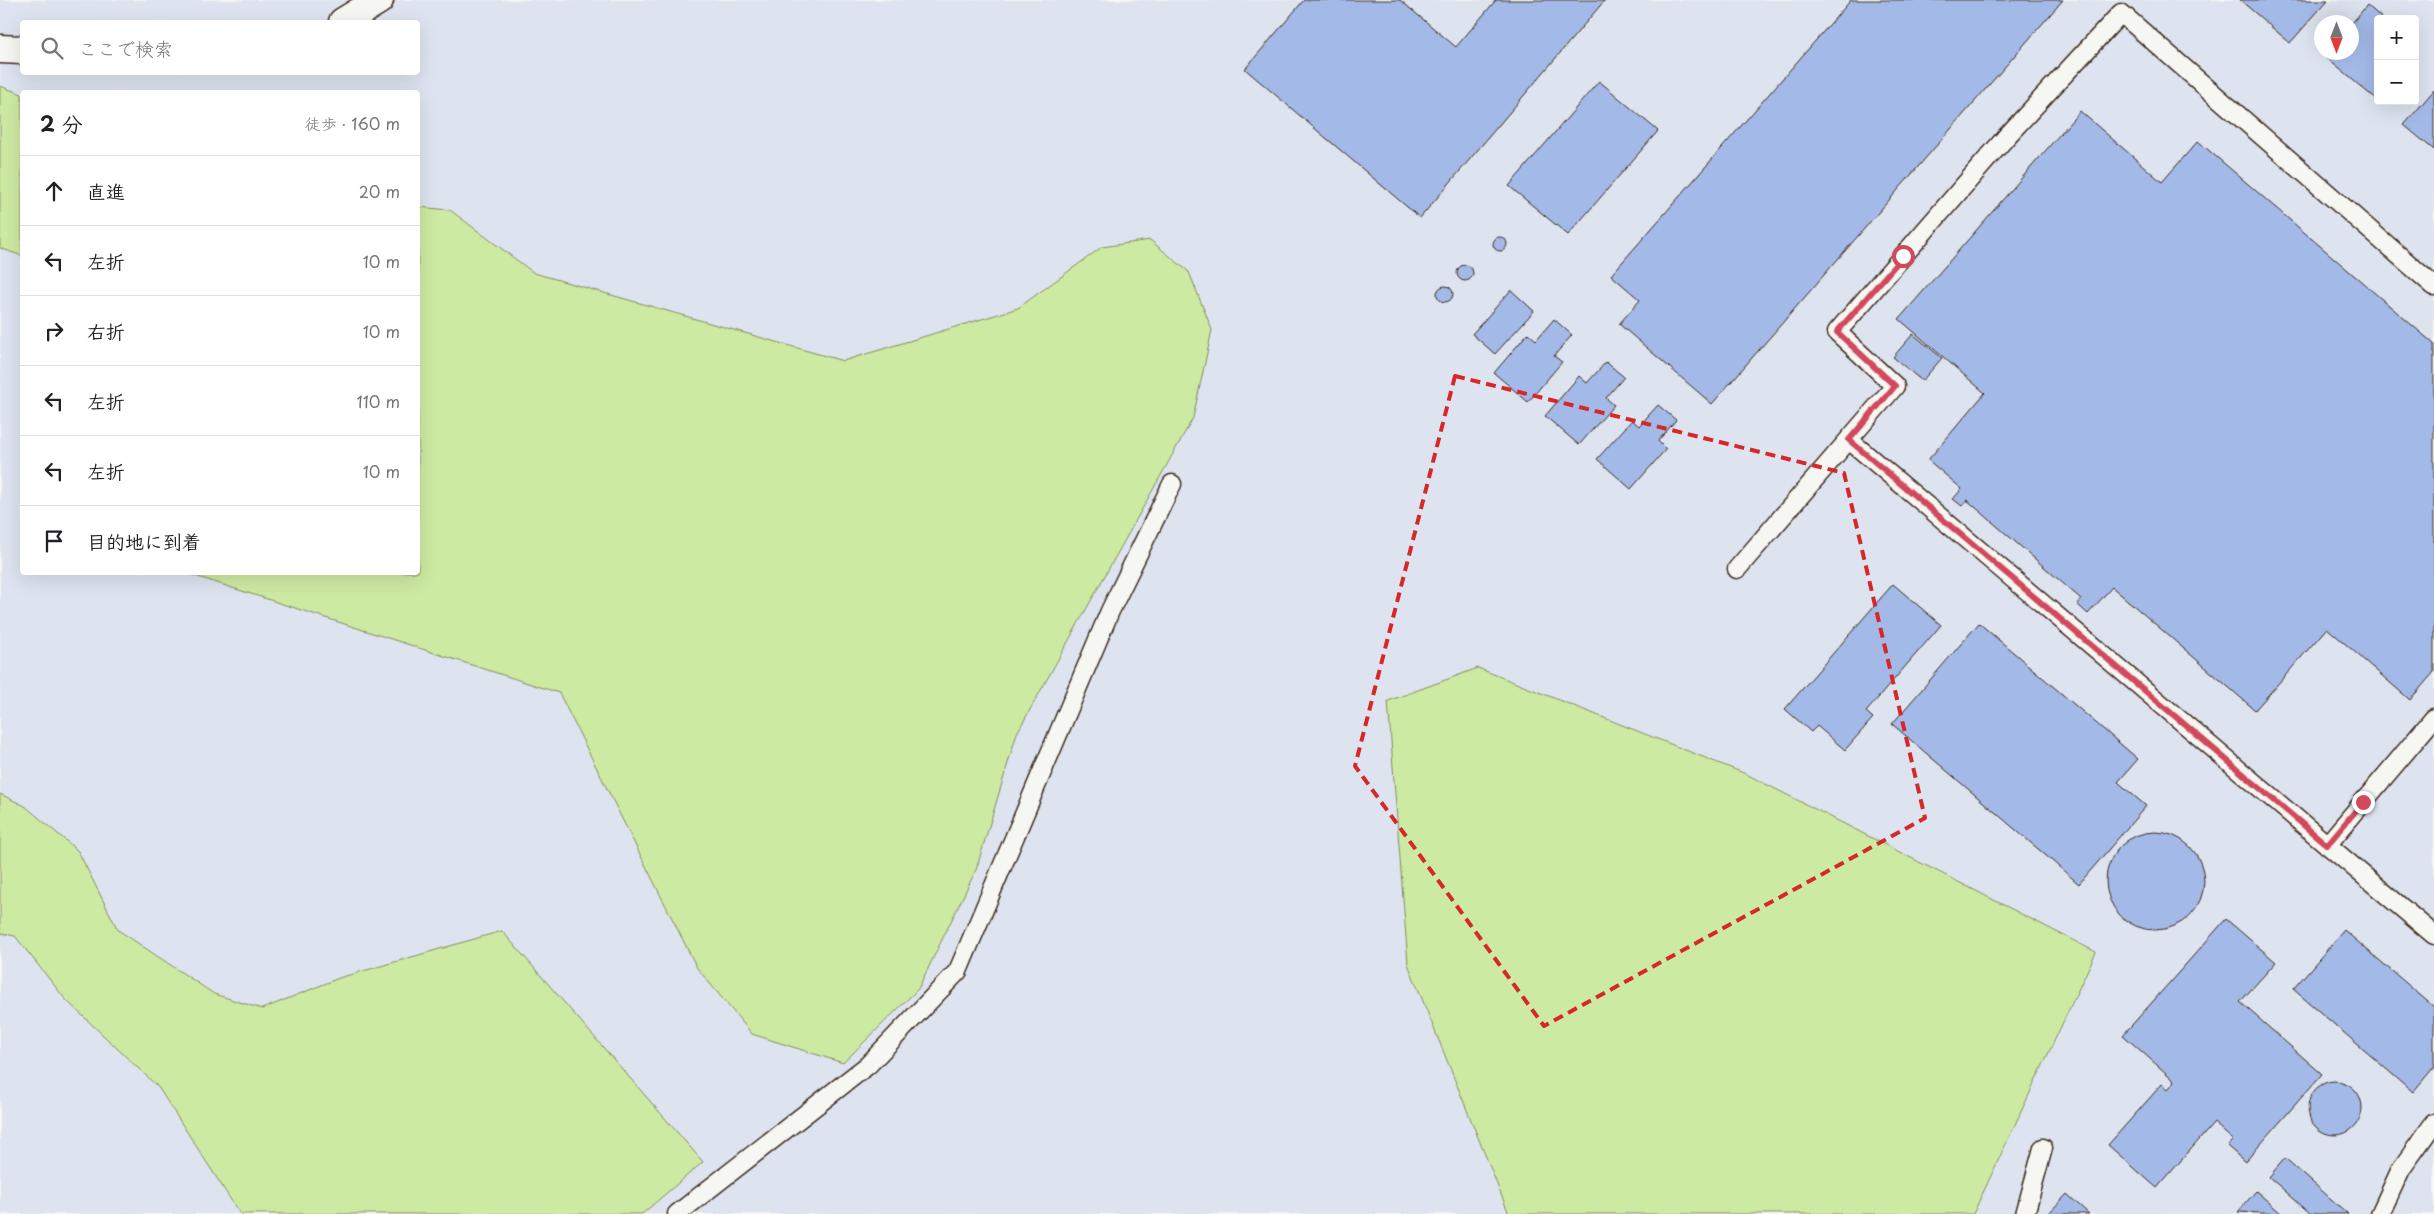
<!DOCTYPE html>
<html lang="ja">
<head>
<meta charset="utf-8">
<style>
	body { margin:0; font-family:"Playpen Sans","Klee One",sans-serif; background:#f2f2f2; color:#202124 }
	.controls { position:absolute; right:15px; top:15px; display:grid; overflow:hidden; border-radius:5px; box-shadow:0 5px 20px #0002 }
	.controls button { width:45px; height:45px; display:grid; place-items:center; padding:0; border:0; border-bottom:1px solid #e0e0e0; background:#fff; color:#202124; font:25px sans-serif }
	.compass { position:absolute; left:2314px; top:15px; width:45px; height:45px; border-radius:50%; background:#fff; box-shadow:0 5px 20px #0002; rotate:180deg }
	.stop { position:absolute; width:15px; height:15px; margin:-11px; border:4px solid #d1495b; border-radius:50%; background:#fff }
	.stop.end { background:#d1495b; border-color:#fff; box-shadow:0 1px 5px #0008 }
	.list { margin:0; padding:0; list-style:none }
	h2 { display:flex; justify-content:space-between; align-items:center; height:65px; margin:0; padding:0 20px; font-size:21px }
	h2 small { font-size:16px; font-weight:400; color:#757577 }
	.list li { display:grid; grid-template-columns:32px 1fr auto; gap:15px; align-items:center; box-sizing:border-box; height:70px; padding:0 20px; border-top:1px solid #e0e0e0 }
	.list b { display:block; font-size:19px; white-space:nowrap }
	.list em { font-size:16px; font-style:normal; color:#757577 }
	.icon { flex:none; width:28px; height:28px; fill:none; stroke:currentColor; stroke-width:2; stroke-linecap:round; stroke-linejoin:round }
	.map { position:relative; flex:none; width:2434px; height:1214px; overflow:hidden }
	.search { position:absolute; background:#fff; box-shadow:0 5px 20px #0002; left:20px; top:20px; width:400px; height:55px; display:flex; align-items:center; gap:12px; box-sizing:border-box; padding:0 18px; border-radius:5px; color:#757577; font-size:19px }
	.panel { position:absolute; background:#fff; box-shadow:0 5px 20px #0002; left:20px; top:90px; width:400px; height:485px; border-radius:5px }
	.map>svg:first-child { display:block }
	.built { fill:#dde4ef; fill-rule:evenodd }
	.green { fill:#cdeaa2; stroke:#848a60 }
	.building { fill:#a3b9e7; stroke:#3b2a1e }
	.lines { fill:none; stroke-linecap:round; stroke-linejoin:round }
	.lane-casing { stroke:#3b2a1e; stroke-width:21 }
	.street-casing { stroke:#3b2a1e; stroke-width:31 }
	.lane { stroke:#f6f6f2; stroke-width:18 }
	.street { stroke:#f6f6f2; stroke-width:28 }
	.route { stroke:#d1495b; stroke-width:6 }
	.marked { fill:none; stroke:#d62828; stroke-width:4; stroke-dasharray:10 6; stroke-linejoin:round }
</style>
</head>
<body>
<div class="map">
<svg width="2434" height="1214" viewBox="0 0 2434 1214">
	<rect width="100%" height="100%" fill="#f6f6f2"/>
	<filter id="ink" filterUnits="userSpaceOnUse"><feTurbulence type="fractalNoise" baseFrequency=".02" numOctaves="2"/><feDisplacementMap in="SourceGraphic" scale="10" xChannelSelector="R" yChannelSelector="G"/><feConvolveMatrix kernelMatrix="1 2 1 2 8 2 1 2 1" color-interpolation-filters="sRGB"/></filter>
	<g filter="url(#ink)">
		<path class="built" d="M0,0H2434V1214H0ZM2378,19H2415V101H2378ZM22,22H418V72H22ZM2322,22H2352V52H2322ZM22,92H418V572H22Z"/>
		<path class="green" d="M0,86L22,94V256L0,248Z
			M418,207L450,210L534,273L843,361L1018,308L1102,247L1150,240L1189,272L1212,330L1193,418L1017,733L976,870L918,989L843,1063L752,1034L697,968L559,693L186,573L418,572Z
			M1478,668L1746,774L2096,952L1973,1214H1509L1408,964L1388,701Z
			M0,794L25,806L78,851L118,930L214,994L262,1009L339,978L502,931L703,1162L642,1214H240L158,1087L66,1000L15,936L0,933Z"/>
		<path class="building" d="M1304,0H1400L1456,47L1496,0H1605L1420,218L1245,69Z
			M1851,0H2063L1712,404L1619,324L1640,300L1611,275Z
			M2240,0H2328L2290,43Z
			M2367,5L2383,19H2378V101L2324,56L2326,52H2352V23Z
			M1599,81L1658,131L1568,235L1509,186Z
			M2434,90V150L2404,125Z
			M2080,111L2162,182L2198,141L2434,344V672L2410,700L2327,628L2255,710L2112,587L2088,614L2077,604L2081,599L1967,500L1962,506L1953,499L1962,489L1928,460L1985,393L1899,319Z
			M1493 244a7 7 0 1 1 14 0a7 7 0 1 1-14 0Z
			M1457 273a8 8 0 1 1 16 0a8 8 0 1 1-16 0Z
			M1437 294a8 8 0 1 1 16 0a8 8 0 1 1-16 0Z
			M1511,290L1534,311L1495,354L1472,334Z
			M1554,319L1572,335L1554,356L1562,362L1528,402L1494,373L1528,333L1536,340Z
			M1913,334L1942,358L1922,381L1893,357Z
			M1606,362L1624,377L1606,398L1614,405L1579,445L1545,416L1579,376L1587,383Z
			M1658,405L1676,420L1658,441L1666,449L1631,489L1597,459L1632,420L1639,426Z
			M1893,584L1941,625L1866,712L1873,718L1845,750L1817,726L1811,732L1785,709Z
			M1979,623L2138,759L2118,782L2146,806L2079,884L1892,724Z
			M2106 881a49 49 0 1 1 98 0a49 49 0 1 1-98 0Z
			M2226,919L2276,962L2240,1002L2322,1074L2245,1162L2227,1146L2233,1140L2214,1123L2157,1188L2108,1145L2162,1084L2168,1089L2175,1081L2123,1035Z
			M2344,930L2434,1007V1067L2413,1092L2293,989Z
			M2308 1108a27 27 0 1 1 54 0a27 27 0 1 1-54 0Z
			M2285,1158L2348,1214H2311L2269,1177Z
			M2256,1191L2282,1214L2238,1212Z
			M2067,1194L2089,1214H2048Z"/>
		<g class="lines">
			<defs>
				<path id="lane" d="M1849,440L2434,935
					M1737,569L1895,386L1837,332L2007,136L2121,13L2434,286
					M2327,845L2434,718
					M677,1214L868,1065L958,971L1110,611L1172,484
					M2025,1214L2043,1148
					M2380,1214L2401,1169L2434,1123"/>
				<path id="street" d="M343,22L379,0
					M0,49L22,50"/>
			</defs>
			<use href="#lane" class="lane-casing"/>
			<use href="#street" class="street-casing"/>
			<use href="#lane" class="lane"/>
			<use href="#street" class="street"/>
		</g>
	</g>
	<g class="lines" filter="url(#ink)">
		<path class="route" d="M1903,256L1837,332L1895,386L1849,440L2327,845L2363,802"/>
	</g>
	<path class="marked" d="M1455,376L1844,473L1925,818L1544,1026L1355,766Z"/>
</svg>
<div class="controls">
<button>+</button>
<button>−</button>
</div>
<svg class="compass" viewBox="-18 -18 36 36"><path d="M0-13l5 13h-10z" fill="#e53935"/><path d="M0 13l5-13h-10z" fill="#757577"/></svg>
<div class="stop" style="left:1903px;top:256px"></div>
<div class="stop end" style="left:2363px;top:802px"></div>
<div class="search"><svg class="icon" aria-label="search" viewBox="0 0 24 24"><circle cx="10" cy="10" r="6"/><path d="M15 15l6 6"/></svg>ここで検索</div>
<section class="panel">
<h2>2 分<small>徒歩 · 160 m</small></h2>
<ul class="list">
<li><svg class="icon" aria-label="ahead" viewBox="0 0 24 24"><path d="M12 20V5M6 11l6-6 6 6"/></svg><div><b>直進</b></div><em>20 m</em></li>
<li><svg class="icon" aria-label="left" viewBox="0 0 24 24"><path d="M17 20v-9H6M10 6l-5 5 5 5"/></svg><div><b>左折</b></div><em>10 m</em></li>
<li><svg class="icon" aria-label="right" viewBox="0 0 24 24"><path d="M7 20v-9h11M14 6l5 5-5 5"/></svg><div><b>右折</b></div><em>10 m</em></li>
<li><svg class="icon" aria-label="left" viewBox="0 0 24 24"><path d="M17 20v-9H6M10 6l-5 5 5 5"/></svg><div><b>左折</b></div><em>110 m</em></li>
<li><svg class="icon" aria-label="left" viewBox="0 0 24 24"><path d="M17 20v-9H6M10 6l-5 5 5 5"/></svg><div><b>左折</b></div><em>10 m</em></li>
<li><svg class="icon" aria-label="arrive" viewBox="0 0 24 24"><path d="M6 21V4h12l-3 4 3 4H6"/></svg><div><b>目的地に到着</b></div></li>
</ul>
</section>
</div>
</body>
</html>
